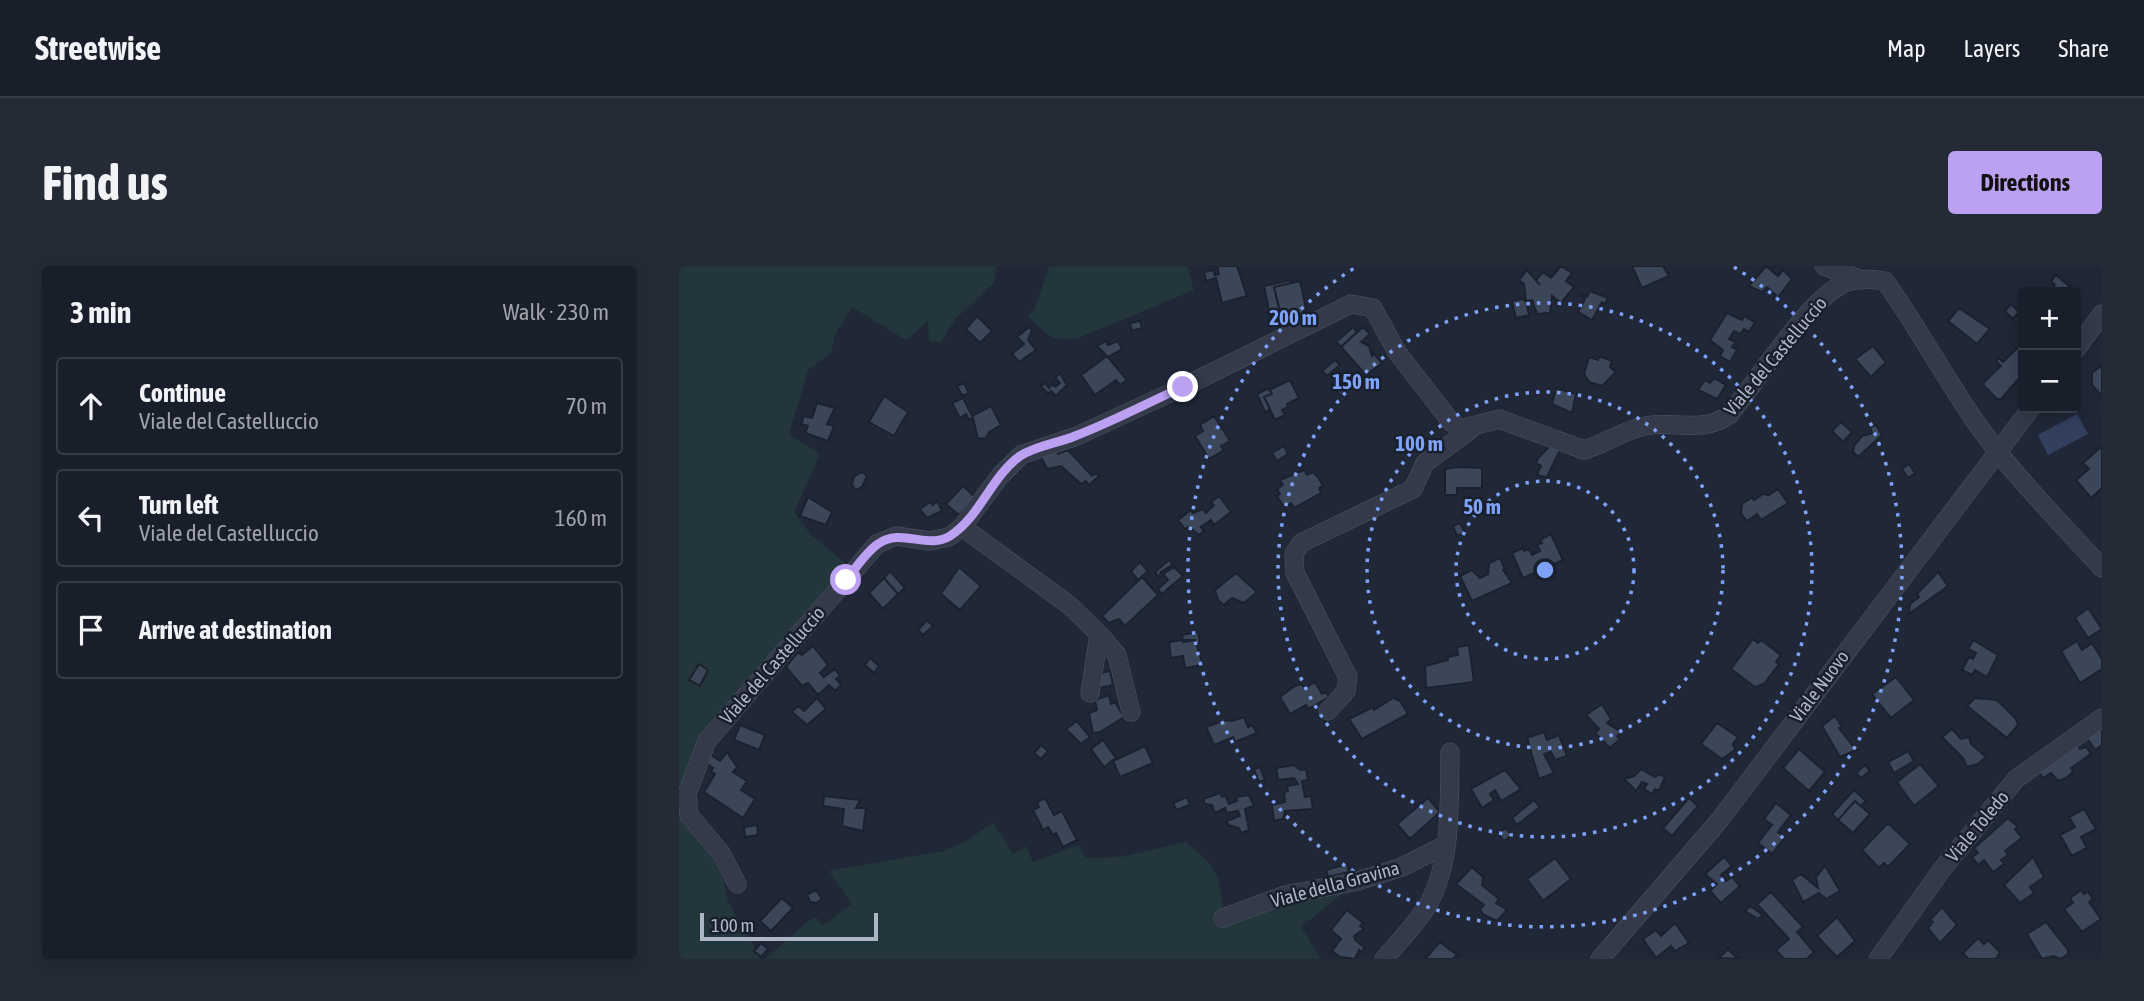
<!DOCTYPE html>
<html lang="en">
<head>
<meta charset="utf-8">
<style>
	body { margin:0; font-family:"Asap Condensed",sans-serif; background:#252b36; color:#f1f3f6 }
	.controls { position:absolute; right:21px; top:21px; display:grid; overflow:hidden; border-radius:7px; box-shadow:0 4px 18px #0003 }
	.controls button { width:63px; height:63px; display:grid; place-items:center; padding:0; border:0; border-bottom:2px solid #363c47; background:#181e2a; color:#f1f3f6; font:35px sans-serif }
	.scale { position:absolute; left:21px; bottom:18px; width:178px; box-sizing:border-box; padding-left:7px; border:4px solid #aeb5c5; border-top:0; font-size:19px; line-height:24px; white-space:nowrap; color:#aeb5c5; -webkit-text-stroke:5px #19202d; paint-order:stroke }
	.stop { position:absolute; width:21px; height:21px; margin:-16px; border:5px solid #bca0f2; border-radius:50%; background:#fff }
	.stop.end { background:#bca0f2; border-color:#fff; box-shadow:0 2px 7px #0008 }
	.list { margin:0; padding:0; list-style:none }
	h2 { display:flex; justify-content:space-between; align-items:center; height:91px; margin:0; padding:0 28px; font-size:30px }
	h2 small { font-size:23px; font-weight:400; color:#9fa2a8 }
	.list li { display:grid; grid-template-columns:46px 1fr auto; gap:21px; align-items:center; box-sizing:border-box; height:98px; margin:0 14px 14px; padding:0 14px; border:2px solid #363c47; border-radius:7px }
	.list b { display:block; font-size:26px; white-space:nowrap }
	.list p { margin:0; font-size:23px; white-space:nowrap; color:#9fa2a8 }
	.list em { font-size:23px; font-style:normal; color:#9fa2a8 }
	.icon { flex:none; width:38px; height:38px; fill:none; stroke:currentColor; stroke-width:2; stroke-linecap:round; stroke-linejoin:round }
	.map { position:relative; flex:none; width:1423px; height:693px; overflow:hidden; border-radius:7px }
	header { display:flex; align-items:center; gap:42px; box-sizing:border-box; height:98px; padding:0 35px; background:#181e2a; border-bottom:2px solid #363c47 }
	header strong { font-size:33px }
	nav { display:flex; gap:38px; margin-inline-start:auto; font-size:24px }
	.intro { display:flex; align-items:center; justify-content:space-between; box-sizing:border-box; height:168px; padding:0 42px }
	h1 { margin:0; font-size:49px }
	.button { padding:18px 32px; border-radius:7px; background:#bca0f2; color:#111; font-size:24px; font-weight:700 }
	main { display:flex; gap:42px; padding:0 42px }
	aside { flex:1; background:#181e2a; border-radius:7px; box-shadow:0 4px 18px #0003 }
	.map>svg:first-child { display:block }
	.green { fill:#23363b }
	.water { fill:#323f5e }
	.building { fill:#3c4659; stroke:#1b212f; stroke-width:2 }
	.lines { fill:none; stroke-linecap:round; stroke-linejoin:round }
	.minor-casing { stroke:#4e5563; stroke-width:19 }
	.minor { stroke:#343a49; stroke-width:18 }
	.route { stroke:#bca0f2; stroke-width:9 }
	.ring { fill:none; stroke:#7fa2f9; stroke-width:3.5; stroke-dasharray:3.5 7 }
	.labels { text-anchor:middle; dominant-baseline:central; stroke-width:5; stroke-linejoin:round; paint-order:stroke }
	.street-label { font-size:19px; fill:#aeb5c5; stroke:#19202d }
	.centre { fill:#7fa2f9; stroke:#19202d; stroke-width:3.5 }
	.ring-label { font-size:21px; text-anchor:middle; font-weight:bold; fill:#7fa2f9; stroke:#19202d; stroke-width:5; stroke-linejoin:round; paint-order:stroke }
</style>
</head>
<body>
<header>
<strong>Streetwise</strong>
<nav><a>Map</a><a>Layers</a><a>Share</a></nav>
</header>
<div class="intro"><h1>Find us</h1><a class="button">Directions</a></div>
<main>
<aside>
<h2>3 min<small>Walk · 230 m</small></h2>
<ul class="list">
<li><svg class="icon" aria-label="ahead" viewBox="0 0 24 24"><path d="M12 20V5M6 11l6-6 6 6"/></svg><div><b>Continue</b><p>Viale del Castelluccio</p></div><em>70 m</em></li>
<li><svg class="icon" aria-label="left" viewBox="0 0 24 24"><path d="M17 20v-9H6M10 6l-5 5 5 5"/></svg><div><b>Turn left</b><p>Viale del Castelluccio</p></div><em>160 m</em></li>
<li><svg class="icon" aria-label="arrive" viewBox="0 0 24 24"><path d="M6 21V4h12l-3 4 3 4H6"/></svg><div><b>Arrive at destination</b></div></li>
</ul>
</aside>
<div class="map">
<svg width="1423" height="693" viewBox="0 0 1423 693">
	<rect width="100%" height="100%" fill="#202838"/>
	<path class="green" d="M0,0H318L315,17L276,53L262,76L250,75L249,55L227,74L173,41L156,69L152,87L129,104L110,168L141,188L115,246L132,269L168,298L41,447L12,491L5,514L20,566L44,613L49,636L83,693H0Z
		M370,0H508L515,24L397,73L373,72L348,50L356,43Z
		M314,556L334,588L347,580L354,596L400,579L407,592L442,591L506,576C543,604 540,612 546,655L669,623L622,661L642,693H86L133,652H138L143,660L173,638L150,605L265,585L285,577Z"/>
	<path class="water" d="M1398,148L1409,168L1369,189L1359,169Z"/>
	<path class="building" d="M538,0H558L568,30L543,37L537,12L527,15L525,6L534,4L536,9L540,8Z
		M882,0L893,7L887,15L895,21L882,37L873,30L871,47L858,48L853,34L847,35L845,18L840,14L848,4L861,19L857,14L864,6L872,12Z
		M953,0H984L990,10L963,22Z
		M1087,0L1099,10L1104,4L1113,13L1097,34L1094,32L1097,29L1088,21L1083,26L1070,20Z
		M1377,9L1396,25L1395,26H1370L1376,19L1372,15Z
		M612,14V17L595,21L602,51L592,54L585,20Z
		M621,15L627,42H623L627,51L605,62L595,21Z
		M911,25L929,32L926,38L923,36L913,54L899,46L906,33L903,29L908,31Z
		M843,33L847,35L850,49L837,52L833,35Z
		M1332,38L1340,46L1334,53L1326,45Z
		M1280,42L1311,63L1298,78L1269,55Z
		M1048,47L1063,54L1065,50L1076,56L1070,66L1065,63L1061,68L1055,65L1050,73L1057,76L1053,81L1058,84L1051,96L1041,90L1044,84L1031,74Z
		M298,50L313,65L301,77L287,63Z
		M461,55L463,62L453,65L451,57Z
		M350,61L353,64L349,74L357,84L340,96L333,88L345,78L338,71Z
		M674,61L678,66L662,81L657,76Z
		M684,61L691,68L682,76L690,80L693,90L695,88L703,97L687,109L662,81Z
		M427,75L429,79L439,75L443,83L429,91L418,80Z
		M1194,80L1207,96L1192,111L1176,93Z
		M1338,82L1344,86V108L1322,133H1318L1305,120V116L1322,100L1317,95L1320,92L1324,96Z
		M428,90L448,114L441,119L437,114L416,129L402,109Z
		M920,90L933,95L931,101L937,106L923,120L910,116L905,108L910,91L919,94Z
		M656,94L661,99L648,110L643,105Z
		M1423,99V130L1413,119V107Z
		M381,107L388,119L377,130L372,125L369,128L362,120L366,117L370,122L373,118L376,121L381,117L376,112Z
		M662,110L670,121L661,129L653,119Z
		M1035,112L1047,119L1038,133L1019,124L1026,114L1031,117Z
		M611,114L620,132L608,138L609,141L603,144L606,149L596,154L585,131L593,128L590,124Z
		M285,117L290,127L283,130L278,120Z
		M590,122L593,128L585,131L591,143L586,146L578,128Z
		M877,122L897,128L893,147L873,138Z
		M205,130L229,146L215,170L190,156Z
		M284,132L293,150L312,140L322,159L310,166L307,172L299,173L294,152L290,154L287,148L281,152L273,137Z
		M138,137L156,142L148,158L155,160L149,175L126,167L129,160L122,158L125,150L133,152Z
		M535,150L551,175L542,180L545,184L530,193L516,170L524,165L521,159Z
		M1162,156L1173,166L1164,176L1153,165Z
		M1197,159L1203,169L1179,191L1174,186L1175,180L1183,170L1193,167L1191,161Z
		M872,179L881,184L868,211L861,210L858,208L862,200L857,197L859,192Z
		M605,180L609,188L598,195L593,187Z
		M1423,180V222L1412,232L1397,214L1410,203L1404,197Z
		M377,184L379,188L389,184L413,210L417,207L420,210L410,219L407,215L402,218L382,200L368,203L360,187Z
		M1230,198L1236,207L1229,212L1223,203Z
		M778,201L803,202V222H778V229H766V203Z
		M625,204L628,209L634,206L639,211L644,220L640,222L642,227L615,242L612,237L605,241L598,230L601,228L598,223L604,219L601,214Z
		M183,206L188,210L183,221L177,224L173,219L175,210Z
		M284,220L296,231L280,249L267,238Z
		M1099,223L1109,237L1103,241L1082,254L1078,248L1068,255L1062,248L1063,238L1073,231L1075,234L1084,228L1090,229Z
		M540,230L552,246L535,259L532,254L522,261L525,265L520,269L510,261L506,263L499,254L512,244L514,247L524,243L527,247L535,239L532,236Z
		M129,231L153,246L147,259L121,250Z
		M258,235L263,245L248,252L241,243L251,236L254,239Z
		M781,257L786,267L778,270L774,260Z
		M872,268L884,294L844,312L833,287L844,282L845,285L850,283L853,289L861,285L858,279L863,277L861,274Z
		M821,292L826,303L824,304L833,317L793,335L781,310L793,304L801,312L809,308L810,297Z
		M491,293L493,299L482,306L480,311L476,306Z
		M461,296L469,305L459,314L452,305Z
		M280,301L302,320L281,344L262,328Z
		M495,301L504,310L483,328L479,323L489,314L484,308Z
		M211,305L226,322L219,328L205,312Z
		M1259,306L1269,320L1230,348L1231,338L1240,331L1238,328Z
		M557,307L578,326L565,337L553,332L545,339L539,334L536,324Z
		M463,311L479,329L446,360L440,353L430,357L423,350Z
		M205,312L219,328L204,343L190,327Z
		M1409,342L1423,363L1409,372L1396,352Z
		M248,354L254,360L244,369L239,364Z
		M519,366L521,377L517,378L516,374L504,376L503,369Z
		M1074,373L1079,377L1082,374L1102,389L1097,396L1100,398L1085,418L1076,421L1052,403Z
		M504,374H516L524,399L506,402L504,390L492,392L490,376Z
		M1294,374L1319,389L1308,411L1296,404L1293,409L1283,404L1290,391L1294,393L1297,387L1289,383Z
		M1398,375L1403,384L1413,377L1423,393V403L1401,417L1382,385Z
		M790,379L795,416L747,422L746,400L769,394V391L779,389L778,381Z
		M134,380L149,399L141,407L145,411L156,403L161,410L157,413L162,419L156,425L150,419L139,429L129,417L123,420L107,401L119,386L123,389Z
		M191,392L200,400L195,407L186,399Z
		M20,398L29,404L21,420L10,414Z
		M431,405L434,419L421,422L418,408Z
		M1217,411L1235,434L1212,452L1193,428Z
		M636,416L643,428L647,426L650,431L629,443L627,439L611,448L601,431L616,420L622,418L625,422Z
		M430,429L432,438L436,436L445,451L421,466L414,467L410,447L418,444L416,434Z
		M138,432L147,443L128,459L113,446L119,440L125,445Z
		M714,432L721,435L729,448L683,473L670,453L694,441L695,444Z
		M1296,432L1318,434L1337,453L1339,459L1328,472L1288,440Z
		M923,438L932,453L928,457L942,466L938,470L941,473L931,482L916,467L920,463L907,449Z
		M1156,450L1163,461L1160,462L1177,484L1161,491L1143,460Z
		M565,451L569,461L573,459L578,467L556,476L554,471L535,479L527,461L546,454L553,455Z
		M398,455L411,471L402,478L387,463Z
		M1038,457L1059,471L1054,478L1056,484L1043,493L1022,478Z
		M1423,458V479L1416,484L1408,472Z
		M61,459L86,469L80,484L55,474Z
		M1273,463L1282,473L1290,471L1292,478L1307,491L1299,498L1288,501L1284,492L1263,471Z
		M865,466L868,474L880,469L888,490L876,494L872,486L865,488L875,507L860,513L848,472Z
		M424,474L437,492L425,501L412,483Z
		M1397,475L1401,483L1407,481L1412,488L1392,502L1394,506L1387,512L1379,515L1372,507L1364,512L1357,502Z
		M362,479L369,485L362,493L355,487Z
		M466,480L474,497L441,511L434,495Z
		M1120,483L1146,506L1130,525L1104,502Z
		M1229,485L1235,495L1215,507L1209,496Z
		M48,486L58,501L54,506L68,515L62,524L76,533L64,552L25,526L36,508L32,505L34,502L24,495L29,487L41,495Z
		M1241,498L1260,520L1235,540L1218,516Z
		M615,499L621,504L627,503L629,514L623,515L626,531L632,530L634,543L606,545L604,553L595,555L593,539L606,536L605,526L609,525L608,520L619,518L615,512L599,514L597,502Z
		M1186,499L1191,505L1182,512L1177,507Z
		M581,501L586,514L580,516L575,503Z
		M962,503L976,511L980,508L986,511L980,525L976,523L973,528L965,523L968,518L963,516L957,525L945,513L955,510Z
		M826,504L842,523L822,535L816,524L811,528L815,534L803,542L792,523Z
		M1175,524L1187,535L1182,540L1176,535L1159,554L1153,548Z
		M541,527L543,531L546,529L550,538L558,535L557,531L570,529L575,540L566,543L570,564L562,567L560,562L549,559L548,555L561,550L559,545L548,547L546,542L536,547L533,539L526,538L524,533Z
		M145,530L181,534L177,542H187L184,565L163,560L165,543L144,540Z
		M508,531L511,539L497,544L494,537Z
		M366,532L375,549L383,545L398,574L384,581L377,567L374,569L369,561L364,564L354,544L360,541L358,536Z
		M749,532L761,546L731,573L718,558Z
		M1010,532L1019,540L993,570L984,562Z
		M855,534L861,541L838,559L833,552Z
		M1176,535L1191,548L1174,567L1159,554Z
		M1097,537L1112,549L1099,566L1106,571L1093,588L1079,577L1093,559L1085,553Z
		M1405,543L1417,563L1402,571L1408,582L1393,590L1381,569L1396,561L1390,551Z
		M1329,552L1339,561L1336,563L1343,572L1326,585L1329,589L1322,594L1325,598L1314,606L1305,594L1299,599L1293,591L1299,587L1295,582Z
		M1209,557L1231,578L1209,601L1205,597L1200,602L1183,584Z
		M78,559L79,569L66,571L65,561Z
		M827,562L833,569L825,575L819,567Z
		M1045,591L1053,600L1042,609L1047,615L1053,611L1061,620L1042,637L1031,625L1038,618L1026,608Z
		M1354,591L1365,611L1351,621L1355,627L1341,637L1325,619Z
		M876,592L892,613L864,635L848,613Z
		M668,598L670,606L649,611L647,604Z
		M1146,600L1161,625L1147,633L1140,627L1124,636L1113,614L1122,608L1139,622L1137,611Z
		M793,601L804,611L803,619L820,633L817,637L828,644L818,655L805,649L801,644L805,639L777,618Z
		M137,624L143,633L137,637L131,636L128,629Z
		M1402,624L1405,628L1409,626L1414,633L1410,636L1422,653L1403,666L1385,643L1394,637L1391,632Z
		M1092,626L1124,661L1118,666L1135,686L1128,693H1105L1097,684L1110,673L1078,638Z
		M103,632L114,642L92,665L81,655Z
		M1071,640L1084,649L1079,653L1066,645Z
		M1263,641L1278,659L1261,677L1249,662L1254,656L1251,654Z
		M668,644L684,657L681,660L685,663L675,670L676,674L686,682L682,686L680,684L676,693L661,691L653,685L662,673L652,664Z
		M1158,651L1176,675L1158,691L1138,670Z
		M1367,656L1389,684V688L1382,693L1374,690L1363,693L1348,668Z
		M996,657L1010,677L996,685L992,680L977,692L964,673L977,664L982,670Z
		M1299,672L1305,678L1309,674L1321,686L1317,693H1289L1284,687Z
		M761,676L778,689L774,693H746Z
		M82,677L89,683L82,691L75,685Z
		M1049,683L1059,693L1040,692Z"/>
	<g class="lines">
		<defs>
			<path id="minor" d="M1145,0L1183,14
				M1397,83L1423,48
				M283,261L390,339L420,368L411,427
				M420,368L438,389L452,446
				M649,445L667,425L669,411L616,307L615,288L622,277L734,223L746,197L792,163
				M58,618L42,587L10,549L8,528L28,475L198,278L217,270L251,275L270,271L283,261L321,210L342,189L398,170L504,121L672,38L694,42L718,86L772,156L782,163L820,153L905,184C926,178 945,164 966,160C997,154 1023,168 1050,149C1077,117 1132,29 1168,16C1180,12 1194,13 1206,15C1246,71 1276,132 1319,186C1351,226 1388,264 1423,302
				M544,652L606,629L679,615L723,601L766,579
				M705,693C719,677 735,660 747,642C774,598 770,535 771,486
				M921,693L1039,556L1352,142
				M1199,693L1264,602L1337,513L1423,452"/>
		</defs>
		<use href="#minor" class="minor-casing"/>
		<use href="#minor" class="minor"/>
	</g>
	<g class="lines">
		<path class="route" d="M167,314C177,302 187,286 199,278C222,261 248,284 271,270C301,251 312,211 341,190C356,180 379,177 396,170C433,156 468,137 504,121"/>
	</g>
	<g class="ring">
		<circle cx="866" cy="304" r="89"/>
		<circle cx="866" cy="304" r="178"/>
		<circle cx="866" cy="304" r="267"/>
		<path d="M1055 1A357 357 0 1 1 677 1"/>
	</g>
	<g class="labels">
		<g class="street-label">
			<text transform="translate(1096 90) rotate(-50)">Viale del Castelluccio</text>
			<text transform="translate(93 399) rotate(-49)">Viale del Castelluccio</text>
			<text transform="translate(1140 420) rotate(-53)">Viale Nuovo</text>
			<text transform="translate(1298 560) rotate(-50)">Viale Toledo</text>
			<text transform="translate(656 618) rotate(-15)">Viale della Gravina</text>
		</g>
	</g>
	<circle cx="866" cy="304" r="10" class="centre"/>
	<g class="ring-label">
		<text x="614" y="59">200 m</text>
		<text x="677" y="123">150 m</text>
		<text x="740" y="185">100 m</text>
		<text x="803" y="248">50 m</text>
	</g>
</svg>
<div class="controls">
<button>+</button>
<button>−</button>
</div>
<div class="scale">100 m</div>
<div class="stop" style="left:167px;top:314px"></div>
<div class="stop end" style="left:504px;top:121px"></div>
</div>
</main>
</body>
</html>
